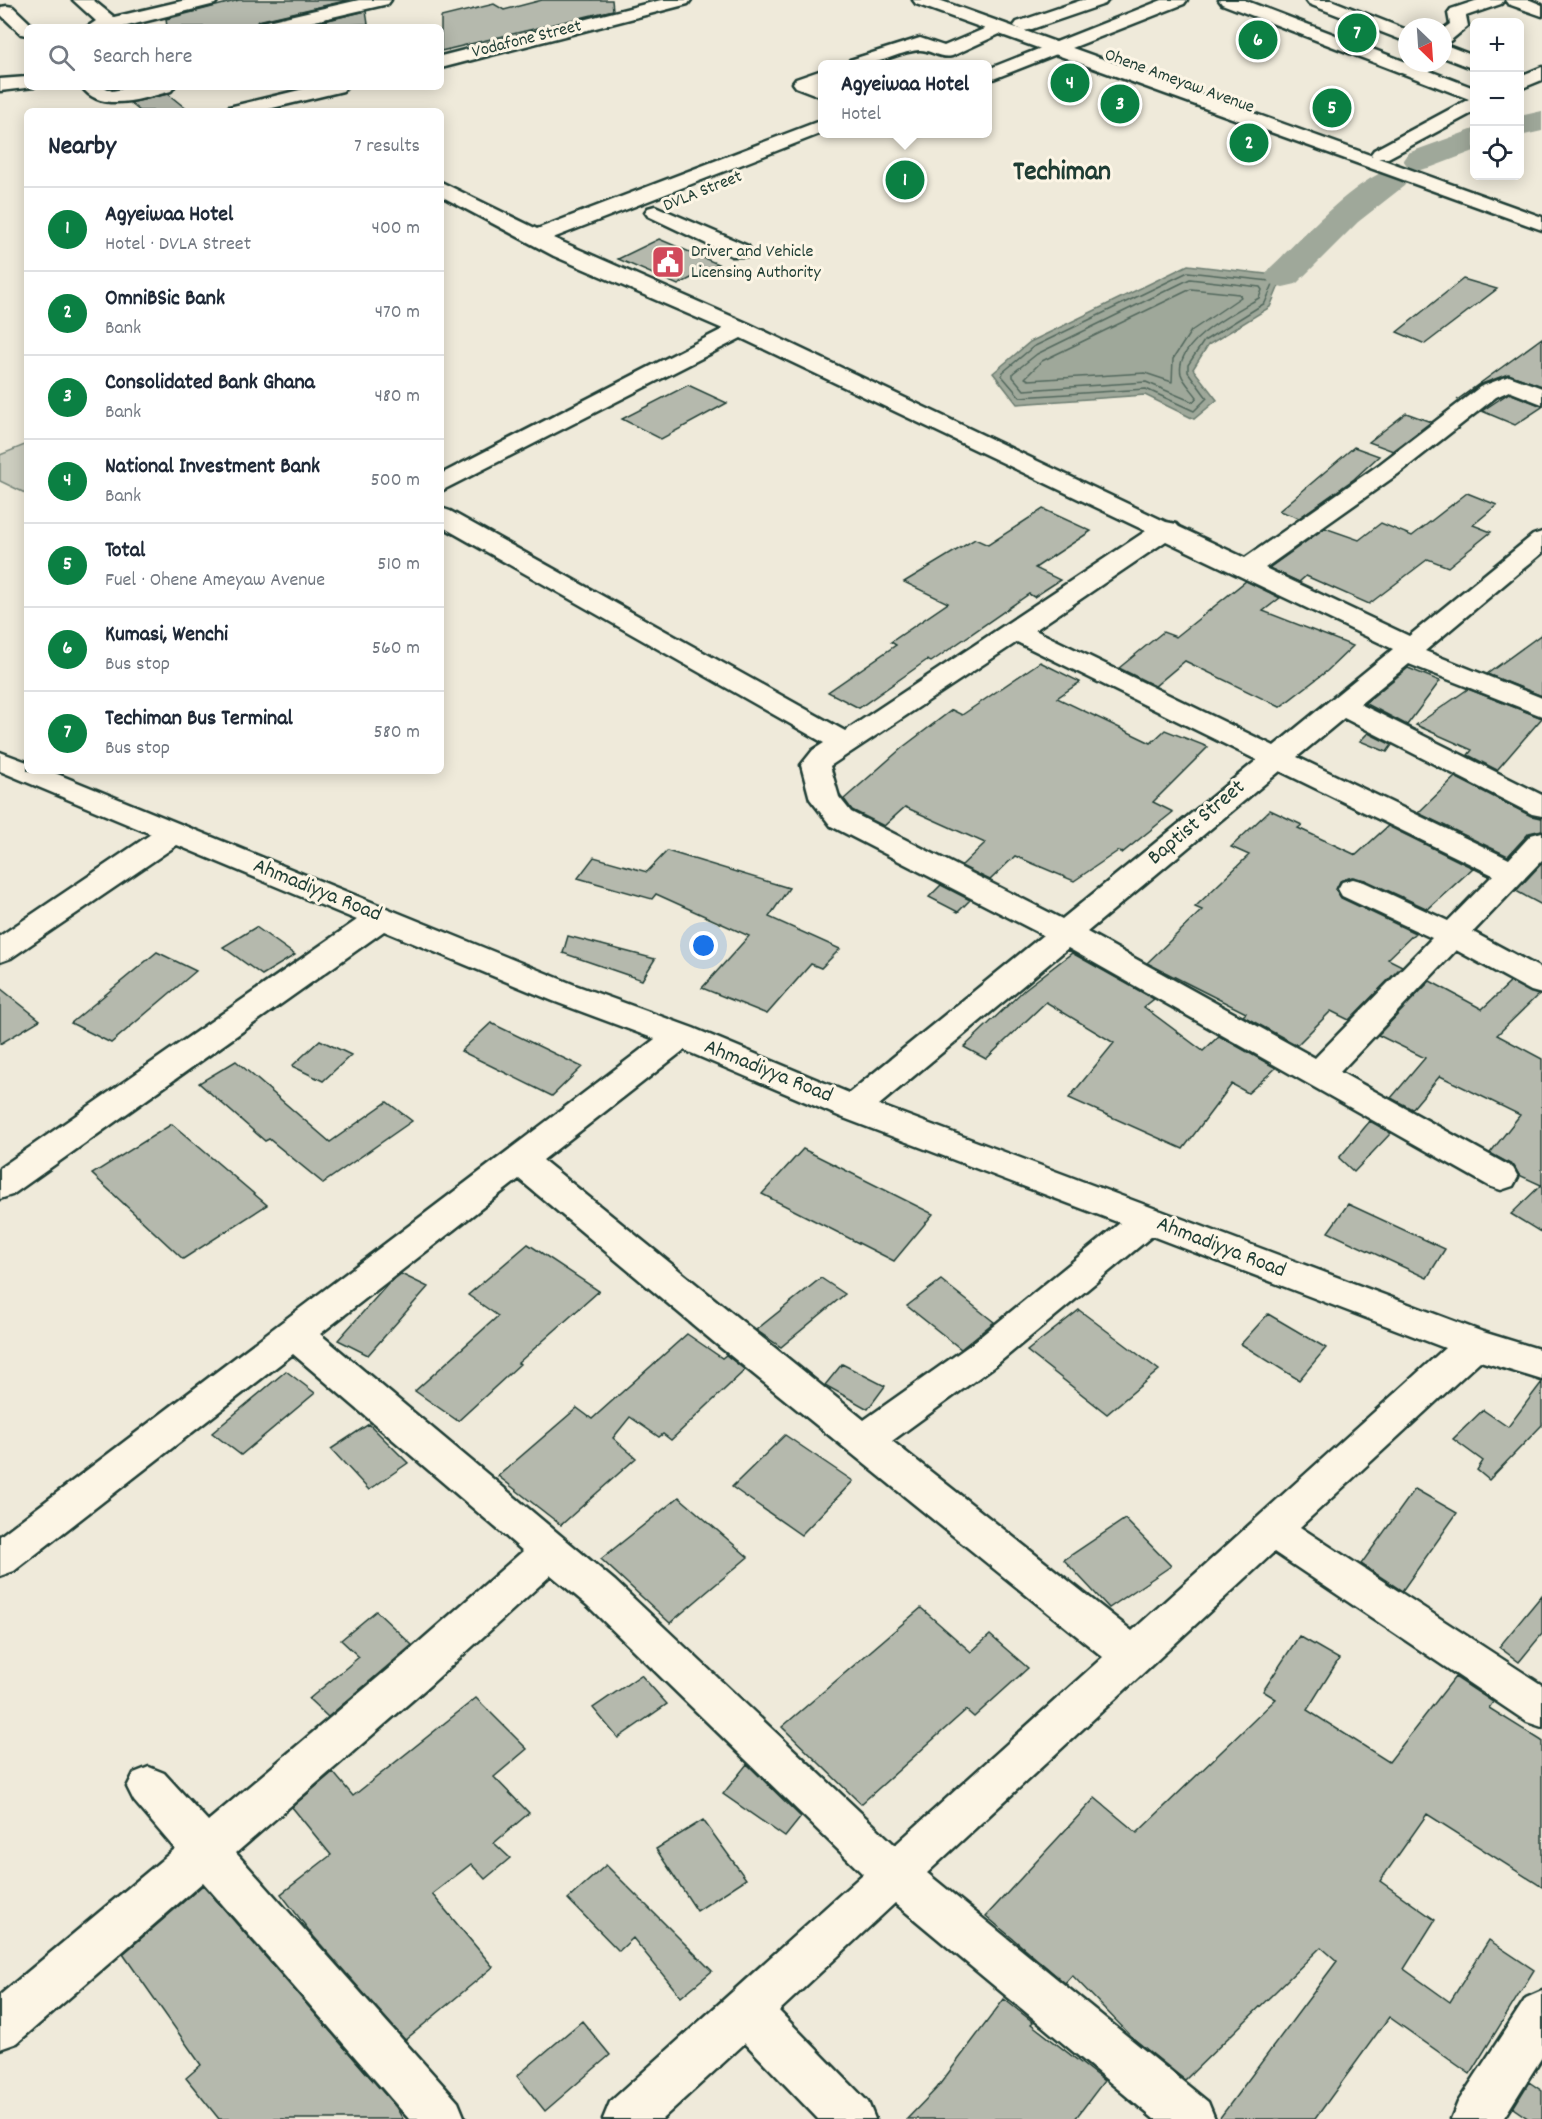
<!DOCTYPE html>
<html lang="en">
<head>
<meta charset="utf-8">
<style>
	body { margin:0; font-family:Dekko,sans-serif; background:#f2f2f3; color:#1f2937 }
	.controls { position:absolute; right:18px; top:18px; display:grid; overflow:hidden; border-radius:9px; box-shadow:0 3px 15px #0003 }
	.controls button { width:54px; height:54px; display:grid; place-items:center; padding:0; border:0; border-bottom:2px solid #e0e1e3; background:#fff; color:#1f2937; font:30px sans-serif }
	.compass { position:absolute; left:1398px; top:18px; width:54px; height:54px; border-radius:50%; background:#fff; box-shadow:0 3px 15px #0003; rotate:155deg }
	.you { position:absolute; left:704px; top:946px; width:21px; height:21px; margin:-15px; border:4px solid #fff; border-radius:50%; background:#1a73e8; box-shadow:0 0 0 9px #1a73e833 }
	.badge { display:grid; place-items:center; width:39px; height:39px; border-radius:50%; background:#0b8043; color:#fff; font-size:20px; font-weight:700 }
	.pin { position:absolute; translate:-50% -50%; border:3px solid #fff; box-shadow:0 2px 6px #0006 }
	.popup { position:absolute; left:818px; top:60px; width:174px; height:78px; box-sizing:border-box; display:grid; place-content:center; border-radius:9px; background:#fff; filter:drop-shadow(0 2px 4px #0005); font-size:20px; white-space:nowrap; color:#747a83 }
	.popup b { font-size:22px; color:#1f2937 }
	.popup::after { content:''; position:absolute; left:50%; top:100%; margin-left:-12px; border:12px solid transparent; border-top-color:#fff }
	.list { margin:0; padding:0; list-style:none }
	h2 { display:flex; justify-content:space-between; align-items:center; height:78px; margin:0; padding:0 24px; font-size:26px }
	h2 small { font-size:20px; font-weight:400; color:#747a83 }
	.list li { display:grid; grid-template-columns:39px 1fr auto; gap:18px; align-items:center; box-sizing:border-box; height:84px; padding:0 24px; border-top:2px solid #e0e1e3 }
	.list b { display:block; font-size:22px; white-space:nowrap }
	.list p { margin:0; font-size:20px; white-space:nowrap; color:#747a83 }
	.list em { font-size:20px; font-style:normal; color:#747a83 }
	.icon { flex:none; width:33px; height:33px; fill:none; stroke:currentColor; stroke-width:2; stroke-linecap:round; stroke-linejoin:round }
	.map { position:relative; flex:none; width:1542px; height:2119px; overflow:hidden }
	.search { position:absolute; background:#fff; box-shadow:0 3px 15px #0003; left:24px; top:24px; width:420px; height:66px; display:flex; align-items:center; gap:15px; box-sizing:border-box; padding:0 21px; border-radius:9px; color:#747a83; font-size:22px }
	.panel { position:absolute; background:#fff; box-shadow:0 3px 15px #0003; left:24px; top:108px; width:420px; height:666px; border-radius:9px }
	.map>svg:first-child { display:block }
	.green { fill:#cccdbf; stroke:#76857a; stroke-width:1.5 }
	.water { fill:#9fa89a; stroke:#6c7d71; stroke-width:1.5 }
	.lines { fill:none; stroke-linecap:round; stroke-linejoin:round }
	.shore { stroke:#52685d; stroke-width:1.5 }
	.river { fill:#9fa89a; fill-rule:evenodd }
	.building { fill:#b5b9ad; stroke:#1f3d34; stroke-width:1.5 }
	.minor-casing { stroke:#1f3d34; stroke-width:5 }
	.highway-casing { stroke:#1f3d34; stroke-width:5 }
	.minor { fill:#fcf5e5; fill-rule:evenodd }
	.highway { fill:#fcf5e5; fill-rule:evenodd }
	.labels { text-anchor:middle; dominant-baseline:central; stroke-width:6; stroke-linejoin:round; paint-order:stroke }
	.far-street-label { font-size:18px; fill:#1f3d34; stroke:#fcf5e5 }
	.far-poi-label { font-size:18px; fill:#1f3d34; stroke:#fcf5e5; text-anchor:start }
	.street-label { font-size:22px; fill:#1f3d34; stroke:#fcf5e5 }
	.far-town-label { font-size:28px; font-weight:bold; fill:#1f3d34; stroke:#fcf5e5 }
</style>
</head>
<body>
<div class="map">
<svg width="1542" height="2119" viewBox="0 0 1542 2119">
	<rect width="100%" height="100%" fill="#efeada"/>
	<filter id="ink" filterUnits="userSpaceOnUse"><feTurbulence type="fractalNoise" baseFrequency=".0167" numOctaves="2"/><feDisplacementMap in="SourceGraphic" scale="12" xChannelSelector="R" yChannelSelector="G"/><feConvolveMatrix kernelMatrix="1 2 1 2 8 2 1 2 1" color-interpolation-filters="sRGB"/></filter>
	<g filter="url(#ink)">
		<path class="green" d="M27,444V494L0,481V455Z"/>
		<path class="water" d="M1188,265L1283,276L1270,307L1208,345L1193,369L1217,400L1194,419L1145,395L1017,404L993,373L1030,342Z"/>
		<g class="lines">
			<path class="shore" d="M1188,272L1270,281L1273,284L1265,303L1204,341L1188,365V372L1207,398L1194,411L1146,389L1020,397L1002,376L1003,372L1033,347Z
				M1190,279L1260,287L1262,290L1259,298C1237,311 1174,342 1181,374C1183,381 1192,390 1197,397L1193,402L1146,382L1024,390L1013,377V373L1037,354Z
				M1191,289L1239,294L1241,297L1191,331L1173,359L1172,382L1145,373L1029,380L1025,378L1042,361Z"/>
			<path class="river" d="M1542,111V131L1520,136V116Z
				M1474,129V151L1432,167L1420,170L1408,167L1403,160L1408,153Z
				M1392,169L1404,172L1409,179L1404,186L1358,222L1296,284L1283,287L1270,284L1265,276L1270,268C1299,241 1355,178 1392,169Z"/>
		</g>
		<path class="building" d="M239,0H349L258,21L254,27H167L166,19Z
			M542,0H612L613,10L441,51V17L494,4L504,10Z
			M366,11L368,24L299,27Z
			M168,94L189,111H140L130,103Z
			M659,239L718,264L678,285L618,259Z
			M1463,279L1497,289L1425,344L1397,332Z
			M1542,338V386L1508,374L1479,385L1457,400Z
			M688,385L727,403L661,439L622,419Z
			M1509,393L1542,406V407L1515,425L1482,411Z
			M1406,413L1431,422L1393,451L1369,442Z
			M1354,447L1379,456L1354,479L1299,518L1279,511Z
			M1467,493L1497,505L1473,525L1491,532L1448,567L1428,559L1369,604L1306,576L1299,582L1269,568L1325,528L1359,540L1381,523L1412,536Z
			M1043,509L1091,531L1035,568L1060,580L1034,597L1029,594L931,662L927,660L859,708L828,692L896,645L891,642L948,603L904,582L975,539L988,545Z
			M1246,581L1280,598L1263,611L1353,646L1327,671L1280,707L1185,661L1155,686L1119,668L1163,632L1176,637Z
			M1542,634V696L1487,674Z
			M1040,662L1080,682L1057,698L1151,743L1165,730L1208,747L1153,802L1173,812L1122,853L1118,851L1074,881L1015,856L990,880L961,866L985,843L905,807L884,826L852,810L844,799L903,747L952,710L962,715Z
			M1408,668L1440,681L1407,725L1365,703Z
			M1468,689L1542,718L1497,770L1468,755L1472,750L1416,725Z
			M1368,733L1392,745L1387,752L1360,741Z
			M1455,777L1531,816L1542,818V830L1529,833L1508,856L1418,813Z
			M1270,810L1302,825L1298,828L1356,855L1388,826L1489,876L1473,868L1428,909L1365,880L1352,877L1340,881L1336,890L1341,898L1415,933L1388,959L1402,966L1349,1020L1331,1011L1297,1045L1243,1016L1246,1013L1147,963L1202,910L1195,907L1249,855L1231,847Z
			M667,851L789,888L769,917L840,949L821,968L811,964L767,1014L702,988L749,936L656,894L652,899L578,878L594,857L647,872Z
			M1542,863V905L1516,891Z
			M941,885L970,900L958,912L929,897Z
			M256,927L295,955L262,975L223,947Z
			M568,936L655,959L642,980L563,953Z
			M157,952L196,971L111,1043L71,1023Z
			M1072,953L1154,999L1144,1007L1203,1051L1219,1036L1276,1068L1248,1093L1232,1084L1183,1149L1069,1098L1114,1043L1046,1002L986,1059L964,1047L1025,989Z
			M1430,981L1482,1009L1511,982L1538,995L1497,1035L1542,1059V1233L1511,1214L1541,1185L1519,1175L1514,1166L1490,1153L1520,1115L1440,1076L1412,1109L1391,1098L1425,1058L1378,1035Z
			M0,988L40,1020L0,1044Z
			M491,1023L582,1067L552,1096L461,1051Z
			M320,1040L351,1055L323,1081L292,1066Z
			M236,1061L330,1142L387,1102L412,1121L323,1183L269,1139L265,1141L199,1083Z
			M1370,1121L1391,1133L1354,1172L1339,1158Z
			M172,1124L267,1205L183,1259L92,1174Z
			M803,1149L933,1214L894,1261L762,1194Z
			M1348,1204L1445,1249L1427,1278L1328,1232Z
			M528,1244L599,1291L518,1363L520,1364L458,1421L415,1391L498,1316L468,1295Z
			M401,1274L428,1287L368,1355L338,1340L389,1283Z
			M821,1278L845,1294L781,1347L756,1330Z
			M941,1280L994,1322L961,1349L907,1306Z
			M1079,1310L1159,1370L1107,1414L1027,1351Z
			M1268,1314L1326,1348L1299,1380L1241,1344Z
			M687,1334L722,1358L726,1355L745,1370L671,1440L663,1434L659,1437L630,1417L613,1438L636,1458L561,1525L498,1476L577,1408L592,1419Z
			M842,1364L885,1386L868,1409L825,1385Z
			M286,1371L315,1393L241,1455L212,1433Z
			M1542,1382V1425L1489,1480L1477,1470L1483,1461L1453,1439L1483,1410L1508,1427Z
			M369,1424L408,1463L369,1490L331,1449Z
			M785,1435L853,1481L801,1535L732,1487Z
			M1415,1489L1457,1513L1402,1591L1361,1564Z
			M679,1497L748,1557L670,1623L601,1559Z
			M1125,1519L1171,1566L1109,1608L1064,1560Z
			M1542,1595V1634L1519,1662L1499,1647Z
			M921,1608L971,1652L990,1635L1028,1668L974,1717L966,1710L861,1804L782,1727Z
			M376,1611L412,1645L328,1717L309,1699L359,1657L341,1640Z
			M1299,1636L1339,1659L1307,1710L1389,1762L1455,1677L1493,1702L1489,1708L1542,1741V1887L1427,1814L1380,1881L1435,1920L1404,1969L1450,2002L1489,1940L1534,1970L1470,2074L1389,2017L1315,2119H1219L1337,1961L1321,1947L1185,2080L1134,2039L1072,1975L1065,1983L986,1916L1095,1798L1137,1833L1276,1699L1263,1691Z
			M641,1675L667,1704L618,1738L593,1708Z
			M476,1698L527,1749L494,1777L529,1813L494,1843L510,1858L485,1879L471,1864L432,1894L493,1967L405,2040L314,1937L281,1894L331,1855L292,1807L333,1772L353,1796Z
			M747,1764L801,1817L785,1837L723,1794Z
			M703,1820L746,1879L697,1911L656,1849Z
			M606,1865L712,1971L681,1997L633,1938L619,1951L568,1899Z
			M203,1885L396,2107L403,2119H219L186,2078L201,2065L123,1954Z
			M1004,1999L1033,2022L1031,2024L1104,2081L1075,2119H907L937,2088Z
			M582,2021L610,2055L545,2111L517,2076Z
			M1529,2082L1542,2091V2119H1529L1513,2108Z"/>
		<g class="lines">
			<defs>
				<path id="minor" d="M73,0H93L114,17L186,0H218L215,4L123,27H87L96,21Z
					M359,0H391L388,4L289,27H256L259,23Z
					M661,0H691L688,4L441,68V56Z
					M1082,0H1108L1105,4L1029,30L1023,31L1014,26L1017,22Z
					M1162,0H1187L1184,4L988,81V69Z
					M1219,0H1244L1474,88V112L1388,158H1374L1371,154L1374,150L1469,99L1222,4Z
					M1306,0H1331L1407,30V42L1309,4Z
					M1478,0H1504L1501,4L1466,16L1468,26L1450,41L1443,43V29L1450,24L1448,13L1451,9Z
					M1505,0H1530L1542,5V16L1508,4Z
					M7,6L13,7L34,27H27V35L21,34L0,14L1,7Z
					M998,23L1004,24L1007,28L1004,32L952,56C939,59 930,49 919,50C892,53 880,67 848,64L850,60L920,38L944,46Z
					M1443,44L1474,56V69L1443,57Z
					M1542,67V80L1520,89V76Z
					M822,70V82L820,83L822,84V97L796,87L793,83L796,79Z
					M27,77V87H34L0,91V79Z
					M82,87H104L112,91L134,87H174L171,91C144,98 101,114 82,87Z
					M312,87H346L343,91L260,111H226L229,107Z
					M822,120V133L553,238L749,324L1166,522L1176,524L1179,527L1245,558L1380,464L1480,387L1509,376L1542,388V404L1509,391L1496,397L1398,474L1265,568L1409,636L1533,535L1542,532V553L1425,651L1542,698V716L1409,664L1360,704L1542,795V816L1532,814L1344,718L1297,757L1509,859L1531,835L1542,832V860L1473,932L1542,969V994L1531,991L1456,950L1340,1072L1513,1168L1518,1177L1513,1186L1501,1190L1489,1186L1068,948L879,1105L1483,1332L1542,1350V1380L1480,1361L1300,1527L1542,1685V1727L1527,1722L1274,1552L927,1873L1208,2102L1215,2119H1154L895,1903L779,2011L868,2102L875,2119H818L745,2043L662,2119H603L610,2102L863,1874L587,1605L551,1575L430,1685L236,1853L458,2102L465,2119H409L203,1882L17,2043L0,2049V1995L175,1849L134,1801L127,1787L134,1773L149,1767L164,1773L208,1821L401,1658L523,1551L293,1354L14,1571L0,1576V1536L655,1039L553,1001L384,931L12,1195L0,1199V1168L357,920L177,845L11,958L0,962V936L151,834L0,771V752L27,762V771H50L575,985L693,1028L849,1093L1043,935L831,826L810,799L801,765L813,750L824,743L441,526V508L450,511L845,731L1146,531L741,338L441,491V474L723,329L554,256L441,196V182L537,229ZM1166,541L1393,649L1274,746L1035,630ZM1017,642L1257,760L1062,919L851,812L839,797L830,766ZM1280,771L1493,875L1448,921L1364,882L1353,879L1342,882L1338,889L1342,896L1432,938L1315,1058L1087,932ZM684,1050L841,1117L1120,1223L970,1345L864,1420L543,1160ZM519,1179L715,1343L1103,1657L895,1845L615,1581L320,1334ZM1152,1236L1445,1348L1132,1631L892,1441L996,1365Z
					M655,206L748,246L751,251L748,256H732L648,216L645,212L648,208Z
					M1542,1991V2057L1503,2119H1451L1458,2102L1526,1998Z"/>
				<path id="highway" d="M913,0H939L1542,217V230L916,4Z"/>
			</defs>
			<use href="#minor" class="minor-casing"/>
			<use href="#highway" class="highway-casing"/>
			<use href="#minor" class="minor"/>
			<use href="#highway" class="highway"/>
		</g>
	</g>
	<defs>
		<symbol id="civic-square" viewBox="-11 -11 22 22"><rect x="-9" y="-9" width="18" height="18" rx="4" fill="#d1495b" stroke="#fcf5e5"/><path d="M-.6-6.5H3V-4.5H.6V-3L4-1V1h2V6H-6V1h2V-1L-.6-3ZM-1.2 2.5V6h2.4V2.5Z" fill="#fff"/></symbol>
	</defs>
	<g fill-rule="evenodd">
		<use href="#civic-square" x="649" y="243" width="38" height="38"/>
	</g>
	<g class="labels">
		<g class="far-street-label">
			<text transform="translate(527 40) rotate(-14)">Vodafone Street</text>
			<text transform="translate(1179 82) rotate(20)">Ohene Ameyaw Avenue</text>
			<text transform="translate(703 192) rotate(-22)">DVLA Street</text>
		</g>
		<g class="far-poi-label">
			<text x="691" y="252">Driver and Vehicle<tspan x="691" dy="21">Licensing Authority</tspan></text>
		</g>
		<g class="street-label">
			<text transform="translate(1197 823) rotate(-40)">Baptist Street</text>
			<text transform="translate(317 891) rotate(22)">Ahmadiyya Road</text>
			<text transform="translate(768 1072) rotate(22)">Ahmadiyya Road</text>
			<text transform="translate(1221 1248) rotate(21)">Ahmadiyya Road</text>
		</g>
		<g class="far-town-label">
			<text x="1062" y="174">Techiman</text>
		</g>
	</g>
</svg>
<div class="controls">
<button>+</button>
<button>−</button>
<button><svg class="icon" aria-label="locate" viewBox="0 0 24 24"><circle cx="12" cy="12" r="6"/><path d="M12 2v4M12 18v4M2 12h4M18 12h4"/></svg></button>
</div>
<svg class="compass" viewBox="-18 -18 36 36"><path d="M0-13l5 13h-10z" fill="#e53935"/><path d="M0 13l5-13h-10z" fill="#747a83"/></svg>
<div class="you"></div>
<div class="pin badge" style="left:905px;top:180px">1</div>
<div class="popup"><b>Agyeiwaa Hotel</b>Hotel</div>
<div class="pin badge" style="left:1249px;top:143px">2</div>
<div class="pin badge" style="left:1120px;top:104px">3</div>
<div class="pin badge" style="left:1070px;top:83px">4</div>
<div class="pin badge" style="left:1332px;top:108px">5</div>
<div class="pin badge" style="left:1258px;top:40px">6</div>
<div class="pin badge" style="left:1357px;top:33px">7</div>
<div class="search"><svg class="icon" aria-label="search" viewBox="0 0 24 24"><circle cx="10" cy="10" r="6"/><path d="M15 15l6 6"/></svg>Search here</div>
<section class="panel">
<h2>Nearby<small>7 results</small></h2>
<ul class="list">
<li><span class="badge">1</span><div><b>Agyeiwaa Hotel</b><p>Hotel · DVLA Street</p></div><em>400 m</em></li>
<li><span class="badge">2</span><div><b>OmniBSic Bank</b><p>Bank</p></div><em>470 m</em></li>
<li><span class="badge">3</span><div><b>Consolidated Bank Ghana</b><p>Bank</p></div><em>480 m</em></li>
<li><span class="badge">4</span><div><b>National Investment Bank</b><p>Bank</p></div><em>500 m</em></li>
<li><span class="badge">5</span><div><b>Total</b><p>Fuel · Ohene Ameyaw Avenue</p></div><em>510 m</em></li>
<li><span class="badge">6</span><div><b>Kumasi, Wenchi</b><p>Bus stop</p></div><em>560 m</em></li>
<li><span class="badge">7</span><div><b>Techiman Bus Terminal</b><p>Bus stop</p></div><em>580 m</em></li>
</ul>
</section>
</div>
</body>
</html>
